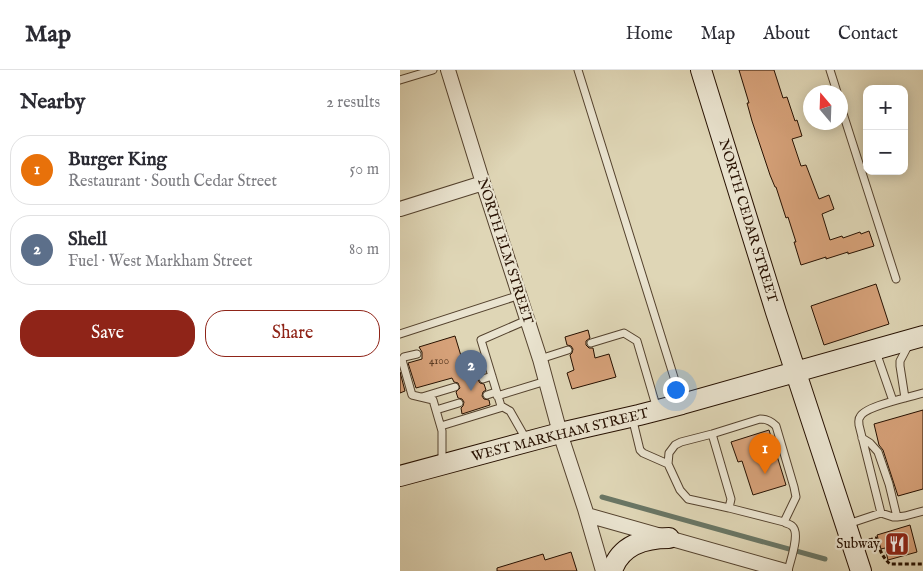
<!DOCTYPE html>
<html lang="en">
<head>
<meta charset="utf-8">
<style>
	body { margin:0; font-family:"IM FELL English",serif; background:#f2f2f3; color:#2b2b33 }
	.controls { position:absolute; right:15px; top:15px; display:grid; overflow:hidden; border-radius:10px; box-shadow:0 2px 12px #0003 }
	.controls button { width:45px; height:45px; display:grid; place-items:center; padding:0; border:0; border-bottom:1px solid #e1e1e2; background:#fff; color:#2b2b33; font:25px sans-serif }
	.compass { position:absolute; left:403px; top:15px; width:45px; height:45px; border-radius:50%; background:#fff; box-shadow:0 2px 12px #0003; rotate:341deg }
	.you { position:absolute; left:275px; top:319px; width:18px; height:18px; margin:-12px; border:4px solid #fff; border-radius:50%; background:#1a73e8; box-shadow:0 0 0 8px #1a73e833 }
	.badge { display:grid; place-items:center; width:32px; height:32px; border-radius:50%; background:#8f2418; color:#fff; font-size:16px; font-weight:700 }
	.pin { position:absolute; translate:-50% -41px; filter:drop-shadow(0 1px 2px #0008) }
	.pin::after { content:''; position:absolute; top:26px; width:18px; height:15px; background:inherit; clip-path:polygon(0 0,100% 0,50% 100%) }
	.list { margin:0; padding:0; list-style:none }
	h2 { display:flex; justify-content:space-between; align-items:center; height:65px; margin:0; padding:0 20px; font-size:21px }
	h2 small { font-size:16px; font-weight:400; color:#7c7c81 }
	.list li { display:grid; grid-template-columns:32px 1fr auto; gap:15px; align-items:center; box-sizing:border-box; height:70px; margin:0 10px 10px; padding:0 10px; border:1px solid #e1e1e2; border-radius:20px }
	.list b { display:block; font-size:19px; white-space:nowrap }
	.list p { margin:0; font-size:16px; white-space:nowrap; color:#7c7c81 }
	.list em { font-size:16px; font-style:normal; color:#7c7c81 }
	.actions { display:flex; gap:10px; padding:15px 20px }
	.actions a { flex:1; padding:11px 0; border:1px solid #8f2418; border-radius:20px; text-align:center; font-size:18px; color:#8f2418 }
	.actions .main { background:#8f2418; color:#fff }
	.map { position:relative; flex:none; width:523px; height:501px; overflow:hidden }
	header { display:flex; align-items:center; gap:30px; box-sizing:border-box; height:70px; padding:0 25px; background:#fff; border-bottom:1px solid #e1e1e2 }
	header strong { font-size:24px }
	nav { display:flex; gap:28px; margin-inline-start:auto; font-size:18px }
	main { display:flex }
	aside { flex:1; background:#fff }
	.map>svg:first-child { display:block }
	.lines { fill:none; stroke-linecap:round; stroke-linejoin:round }
	.stream { stroke:#697665; stroke-width:5 }
	.building { fill:#d6a179; stroke:#261000 }
	.lane-casing { stroke:#54422e; stroke-width:9 }
	.street-casing { stroke:#54422e; stroke-width:16 }
	.secondary-casing { stroke:#261000; stroke-width:22 }
	.path { stroke:#261000; stroke-width:3; stroke-dasharray:4 2.5; stroke-linecap:butt }
	.lane { stroke:#eae4d0; stroke-width:7 }
	.street { stroke:#eae4d0; stroke-width:14 }
	.secondary { stroke:#eae4d0; stroke-width:20 }
	.labels { text-anchor:middle; dominant-baseline:central; stroke-width:4.5; stroke-linejoin:round; paint-order:stroke }
	.number-label { font-size:11px; fill:#52341e }
	.street-label { font-size:14px; fill:#261000; stroke:#eae4d0 }
	.poi-label { font-size:14px; fill:#261000; stroke:#eae4d0; text-anchor:end }
</style>
</head>
<body>
<header>
<strong>Map</strong>
<nav><a>Home</a><a>Map</a><a>About</a><a>Contact</a></nav>
</header>
<main>
<aside>
<h2>Nearby<small>2 results</small></h2>
<ul class="list">
<li><span class="badge" style="background:#e8710a">1</span><div><b>Burger King</b><p>Restaurant · South Cedar Street</p></div><em>50 m</em></li>
<li><span class="badge" style="background:#5c6f8a">2</span><div><b>Shell</b><p>Fuel · West Markham Street</p></div><em>80 m</em></li>
</ul>
<div class="actions"><a class="main">Save</a><a>Share</a></div>
</aside>
<div class="map">
<svg width="523" height="501" viewBox="0 0 523 501">
	<rect width="100%" height="100%" fill="#dfd6b6"/>
	<filter id="stains"><feTurbulence type="fractalNoise" baseFrequency=".004" numOctaves="4"/><feColorMatrix values="0 0 0 0 .2 0 0 0 0 .09 0 0 0 0 .02 0 0 0 .5 -.17"/></filter>
	<radialGradient id="worn" r=".72"><stop offset=".6" stop-color="#630" stop-opacity="0"/><stop offset="1" stop-color="#630" stop-opacity=".3"/></radialGradient>
	<g class="lines">
		<path class="stream" d="M202,427L425,489"/>
	</g>
	<path class="building" d="M339,0H374L383,28L387,27L395,51L397,50L402,66L392,69L401,96L406,95L419,129L429,125L434,139L422,144L430,170L442,166L443,168L460,162L461,164L469,161L474,176L448,184V182L426,189V187L401,195L394,172H396L388,147L386,148L376,117H375L370,105L352,51L347,33H349Z
		M476,214L489,254L424,275L411,236Z
		M188,260L190,268L186,271V275L189,278H193L195,288L209,284L216,307L172,319L167,303L174,300L170,285L172,283L173,279L171,276L167,275L165,267Z
		M55,266L65,299L79,294L81,304L79,306L78,310L80,313L84,314L86,320L83,322L82,326L84,329L89,330L90,335L62,344L61,338L63,336L64,332L62,329L58,328L56,322L60,318L58,313L54,312L52,308L16,318L8,293L22,289V282L19,277Z
		M0,302L5,321L0,323Z
		M523,340V419L498,426L483,380L479,375L474,354Z
		M369,360L386,415L353,425L342,391L338,392L331,372Z
		M510,455L517,482L488,490L485,478L481,479L477,465Z
		M171,482L177,501H97V498L143,484L145,490Z"/>
	<g class="lines">
		<defs>
			<path id="lane" d="M178,0L282,333
				M430,0L437,22
				M0,10L33,0
				M440,34L496,209
				M0,264L120,225
				M191,273L224,263L237,271L257,339
				M476,282L493,331
				M17,284L4,287L2,290L12,325L33,330L42,361V392
				M140,289L168,280
				M83,309L92,306
				M87,325L96,322
				M97,326L146,311
				M22,327L55,317
				M505,328L500,296V291L509,274
				M36,340L59,333
				M232,347L240,380L243,383L268,394
				M41,356L103,337
				M312,364L331,429L329,438
				M462,368L470,373L478,382L489,414L497,447
				M126,369L110,341L101,336L81,270L127,250
				M481,443L459,355C459,352 458,349 460,347C464,336 511,327 523,323
				M384,452L396,427L394,417L376,356C371,351 367,349 360,349L312,364L281,372L275,375L269,383L268,394L280,420L288,429L329,438L384,452C387,454 390,454 392,456C401,463 390,491 388,501
				M448,454L481,443L493,447H497L505,446L523,441"/>
			<path id="street" d="M48,0L83,113L140,289L160,363L185,439L203,501
				M0,139L83,113
				M187,445L385,501"/>
			<path id="secondary" d="M301,0L376,242L461,501
				M0,406L160,363L239,345L282,334L523,266
				M212,501C220,475 245,468 269,468"/>
		</defs>
		<use href="#lane" class="lane-casing"/>
		<use href="#street" class="street-casing"/>
		<use href="#secondary" class="secondary-casing"/>
		<path class="path" d="M469,470L476,468C479,478 482,487 490,494H523"/>
		<use href="#lane" class="lane"/>
		<use href="#street" class="street"/>
		<use href="#secondary" class="secondary"/>
	</g>
	<defs>
		<symbol id="restaurant-square" viewBox="-11 -11 22 22"><rect x="-9" y="-9" width="18" height="18" rx="4" fill="#8f2418" stroke="#eae4d0"/><path d="M-5-6h1v4h1v-4h1v4h1v-4h1v5L-1.5 .5V6h-2V.5L-5-1ZM5-6V6H3V1.5H1.5Q1.5-4 5-6Z" fill="#fff"/></symbol>
	</defs>
	<g fill-rule="evenodd">
		<use href="#restaurant-square" x="483" y="460" width="28" height="28"/>
	</g>
	<g class="labels">
		<g class="number-label">
			<text x="39" y="291">4100</text>
		</g>
		<g class="street-label">
			<text transform="translate(348 151) rotate(73)">NORTH CEDAR STREET</text>
			<text transform="translate(105 181) rotate(72)">NORTH ELM STREET</text>
			<text transform="translate(160 365) rotate(-14)">WEST MARKHAM STREET</text>
		</g>
		<g class="poi-label">
			<text x="480" y="474">Subway</text>
		</g>
	</g>
	<rect width="100%" height="100%" filter="url(#stains)"/>
	<rect width="100%" height="100%" fill="url(#worn)"/>
</svg>
<div class="controls">
<button>+</button>
<button>−</button>
</div>
<svg class="compass" viewBox="-18 -18 36 36"><path d="M0-13l5 13h-10z" fill="#e53935"/><path d="M0 13l5-13h-10z" fill="#7c7c81"/></svg>
<div class="you"></div>
<div class="pin badge" style="left:365px;top:404px;background:#e8710a">1</div>
<div class="pin badge" style="left:71px;top:321px;background:#5c6f8a">2</div>
</div>
</main>
</body>
</html>
